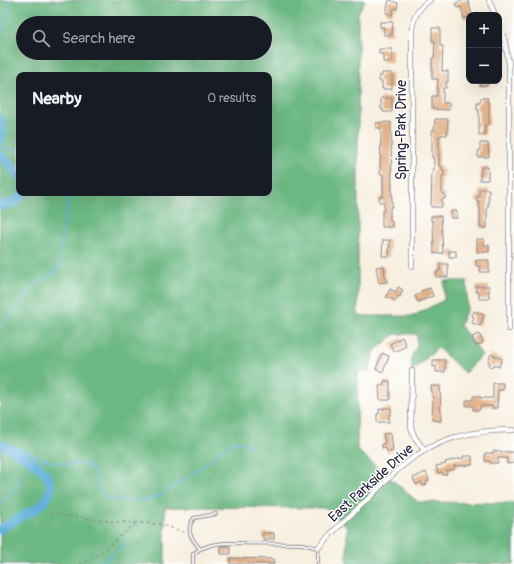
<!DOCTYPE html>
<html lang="en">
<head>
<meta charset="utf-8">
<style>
	body { margin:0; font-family:Pangolin,sans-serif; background:#242831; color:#f1f3f6 }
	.controls { position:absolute; right:12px; top:12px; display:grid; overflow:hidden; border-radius:8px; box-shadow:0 4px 16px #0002 }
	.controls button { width:36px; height:36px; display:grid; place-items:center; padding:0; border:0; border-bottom:1px solid #363941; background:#171b24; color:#f1f3f6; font:20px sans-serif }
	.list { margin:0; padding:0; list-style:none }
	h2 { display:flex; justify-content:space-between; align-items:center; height:52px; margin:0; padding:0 16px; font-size:17px }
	h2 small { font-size:13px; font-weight:400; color:#9ea1a6 }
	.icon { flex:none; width:22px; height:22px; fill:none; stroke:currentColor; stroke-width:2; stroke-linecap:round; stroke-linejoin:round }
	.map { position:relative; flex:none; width:514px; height:564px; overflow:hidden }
	.search { position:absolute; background:#171b24; box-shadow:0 4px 16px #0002; left:16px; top:16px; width:256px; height:44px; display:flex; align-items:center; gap:10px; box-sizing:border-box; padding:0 14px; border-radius:22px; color:#9ea1a6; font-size:15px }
	.panel { position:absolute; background:#171b24; box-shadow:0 4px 16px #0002; left:16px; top:72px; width:256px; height:124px; border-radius:8px }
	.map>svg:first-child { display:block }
	.forest { fill:#6cb882; stroke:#476d5e; fill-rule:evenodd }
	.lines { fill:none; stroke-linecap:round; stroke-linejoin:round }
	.stream { stroke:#60b0db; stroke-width:1.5 }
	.river { stroke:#60b0db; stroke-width:9 }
	.building { fill:#e2b186 }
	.lane-casing { stroke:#8c888d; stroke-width:4 }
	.street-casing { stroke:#8c888d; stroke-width:6 }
	.path { stroke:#8c888d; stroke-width:1; stroke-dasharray:3 3; stroke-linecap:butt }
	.lane { stroke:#fff; stroke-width:2 }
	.street { stroke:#fff; stroke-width:4.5 }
	.labels { text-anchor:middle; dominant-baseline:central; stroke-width:3; stroke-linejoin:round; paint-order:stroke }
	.street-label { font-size:14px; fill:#22223b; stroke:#fff }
</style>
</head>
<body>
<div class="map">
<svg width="514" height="564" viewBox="0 0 514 564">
	<rect width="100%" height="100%" fill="#fff"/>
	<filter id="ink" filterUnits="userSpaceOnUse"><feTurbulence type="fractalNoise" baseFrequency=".025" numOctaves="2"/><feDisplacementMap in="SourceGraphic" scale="8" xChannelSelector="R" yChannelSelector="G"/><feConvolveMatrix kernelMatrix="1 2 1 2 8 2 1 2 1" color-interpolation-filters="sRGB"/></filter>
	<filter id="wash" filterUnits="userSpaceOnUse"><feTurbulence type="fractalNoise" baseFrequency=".012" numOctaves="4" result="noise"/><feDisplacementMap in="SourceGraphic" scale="16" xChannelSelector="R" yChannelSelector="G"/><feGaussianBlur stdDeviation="0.9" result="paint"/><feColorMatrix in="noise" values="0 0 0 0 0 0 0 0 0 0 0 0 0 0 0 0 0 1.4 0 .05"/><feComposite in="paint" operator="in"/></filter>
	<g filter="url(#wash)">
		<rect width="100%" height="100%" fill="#f7efdf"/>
		<path class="forest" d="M0,0H365L358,13V316H413L444,300V281H467V309L460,325L482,355L465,373L438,348L412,371L411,358L417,346V334H395L375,351L369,371H358L357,450L418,502L514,503V564H347V527L327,508L165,507V564H0ZM23,23H265V53H23ZM19,75H269V193H19Z"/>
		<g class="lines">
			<path class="stream" d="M0,36L7,18L11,0
				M0,147L19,151
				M0,326C15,315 24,298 37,284C43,279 52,277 57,269C61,261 60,248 62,239C64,223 68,209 69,193
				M2,444L18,448L52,462L65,464H83L89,465L94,472L97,486L101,493L108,499L141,501L151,499L165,493L206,464L229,443L237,441L243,442L252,447
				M0,503C12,497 18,487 22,474
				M96,564L111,556L127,542"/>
			<path class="river" d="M0,120C5,128 2,133 0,141
				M0,155L19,175
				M0,205C10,205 18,201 23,193
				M0,444C23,455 75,479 37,508C25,516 11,521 0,530"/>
		</g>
		<g id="blocks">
			<path class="building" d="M389,0L398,3L397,9L394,8L392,15L386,13Z
				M464,0H468L472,15H469V17L464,19L461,7L457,8L456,3Z
				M380,22H393L392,35H384V27H380Z
				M432,28H440V46H443L442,71H448V82H446V88H443V103H449V110L432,109V96H437L438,79H432V58H434L435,41H432Z
				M379,49H392V62H383V54H379Z
				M382,73H392V89H382V81H379V76H382Z
				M480,81H488V85L480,86Z
				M381,98H392V112H383V109H381Z
				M481,98H488L487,102H489V125H485V135H479V110H477V103H480Z
				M435,119H448L447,135H441V136H439V166H442V170H444V176H442V194H445V199H442V207H431L432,170H434V158H432V130H434Z
				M391,122L392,207H390V221H392V227H382V211H384V202H379V197H383V174H380L381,135V128H376V123Z
				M480,143H488L489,157H478V151H480Z
				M481,167H488V180H480Z
				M479,189H489L488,207H487V228H480V207H479V201H476V197H479Z
				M451,211H457V218H451Z
				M431,216H441L443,253L434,254L433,221H431Z
				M477,239H484V245H489V252H477Z
				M383,240H390L389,257L382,256Z
				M449,251H456V257H449Z
				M476,260H489V272H480V266H476Z
				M440,264H448V277H436L437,271H440Z
				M384,266L385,272H384L387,282L379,283L376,267Z
				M476,286H489V299H479V292H476Z
				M398,287L403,290L400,297L398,296L396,301L386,297L390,289L396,292Z
				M430,288L433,296L418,302L415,296L422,293L421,291Z
				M474,311L484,315L480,326L472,323L474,317L472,316Z
				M479,334L483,343L476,346L472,337Z
				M402,337L406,346L394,352L390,344Z
				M382,353L389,356L383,372L376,369Z
				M491,354L502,359L499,367L494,365L493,367L489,366L490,363L488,362Z
				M433,360H445V372H436V366L433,367Z
				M384,381H390V400H380L379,385H384Z
				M493,383H503V390H498L497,408H492V406H480V410H473V406H466V400H473V396H480V398H493Z
				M431,386H440L441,421L432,420L433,400Z
				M383,408H391V414H389V422H377V414H379V409H383Z
				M391,433L393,451L387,452L386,448H382V444L385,443L383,434Z
				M493,451H501V452H514V463L507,464V458H498V463H490V461H485V453H493Z
				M463,456H472V465L454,466L455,469L446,471L447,474L443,475L442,472L438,473L436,466L446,464L445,462L463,458Z
				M426,472L429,480L426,482L427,484L423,486L421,482L416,485L413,478Z
				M263,533H274V539H263Z
				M221,546H230V554H221Z
				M230,558L274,559V564H230Z"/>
		</g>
	</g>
	<g filter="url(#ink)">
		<use href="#blocks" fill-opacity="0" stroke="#8c888d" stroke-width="1"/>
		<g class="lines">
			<defs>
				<path id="lane" d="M200,549C191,538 185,531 194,518L216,514
					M193,564V554L200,549L211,545L224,543L302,544L318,548V564"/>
				<path id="street" d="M489,0L495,15
					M499,26L504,38L509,64V329
					M412,266V30C413,17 419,7 430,0
					M412,371L411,427L414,436L424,450
					M318,548C333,530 351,515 368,499C379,488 389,477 401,467C435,438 470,430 514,430"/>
			</defs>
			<use href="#lane" class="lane-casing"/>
			<use href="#street" class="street-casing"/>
			<path class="path" d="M51,514L117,522L160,524L186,533
				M80,564L98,555L137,522"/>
			<use href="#lane" class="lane"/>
			<use href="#street" class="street"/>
		</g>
	</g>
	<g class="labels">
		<g class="street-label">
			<text transform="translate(401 130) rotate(-90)">Spring-Park Drive</text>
			<text transform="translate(371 483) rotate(-42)">East Parkside Drive</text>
		</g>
	</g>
</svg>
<div class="controls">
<button>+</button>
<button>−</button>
</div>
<div class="search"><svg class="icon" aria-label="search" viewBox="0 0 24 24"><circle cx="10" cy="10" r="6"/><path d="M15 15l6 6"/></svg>Search here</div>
<section class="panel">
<h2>Nearby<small>0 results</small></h2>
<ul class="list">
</ul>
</section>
</div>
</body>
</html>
